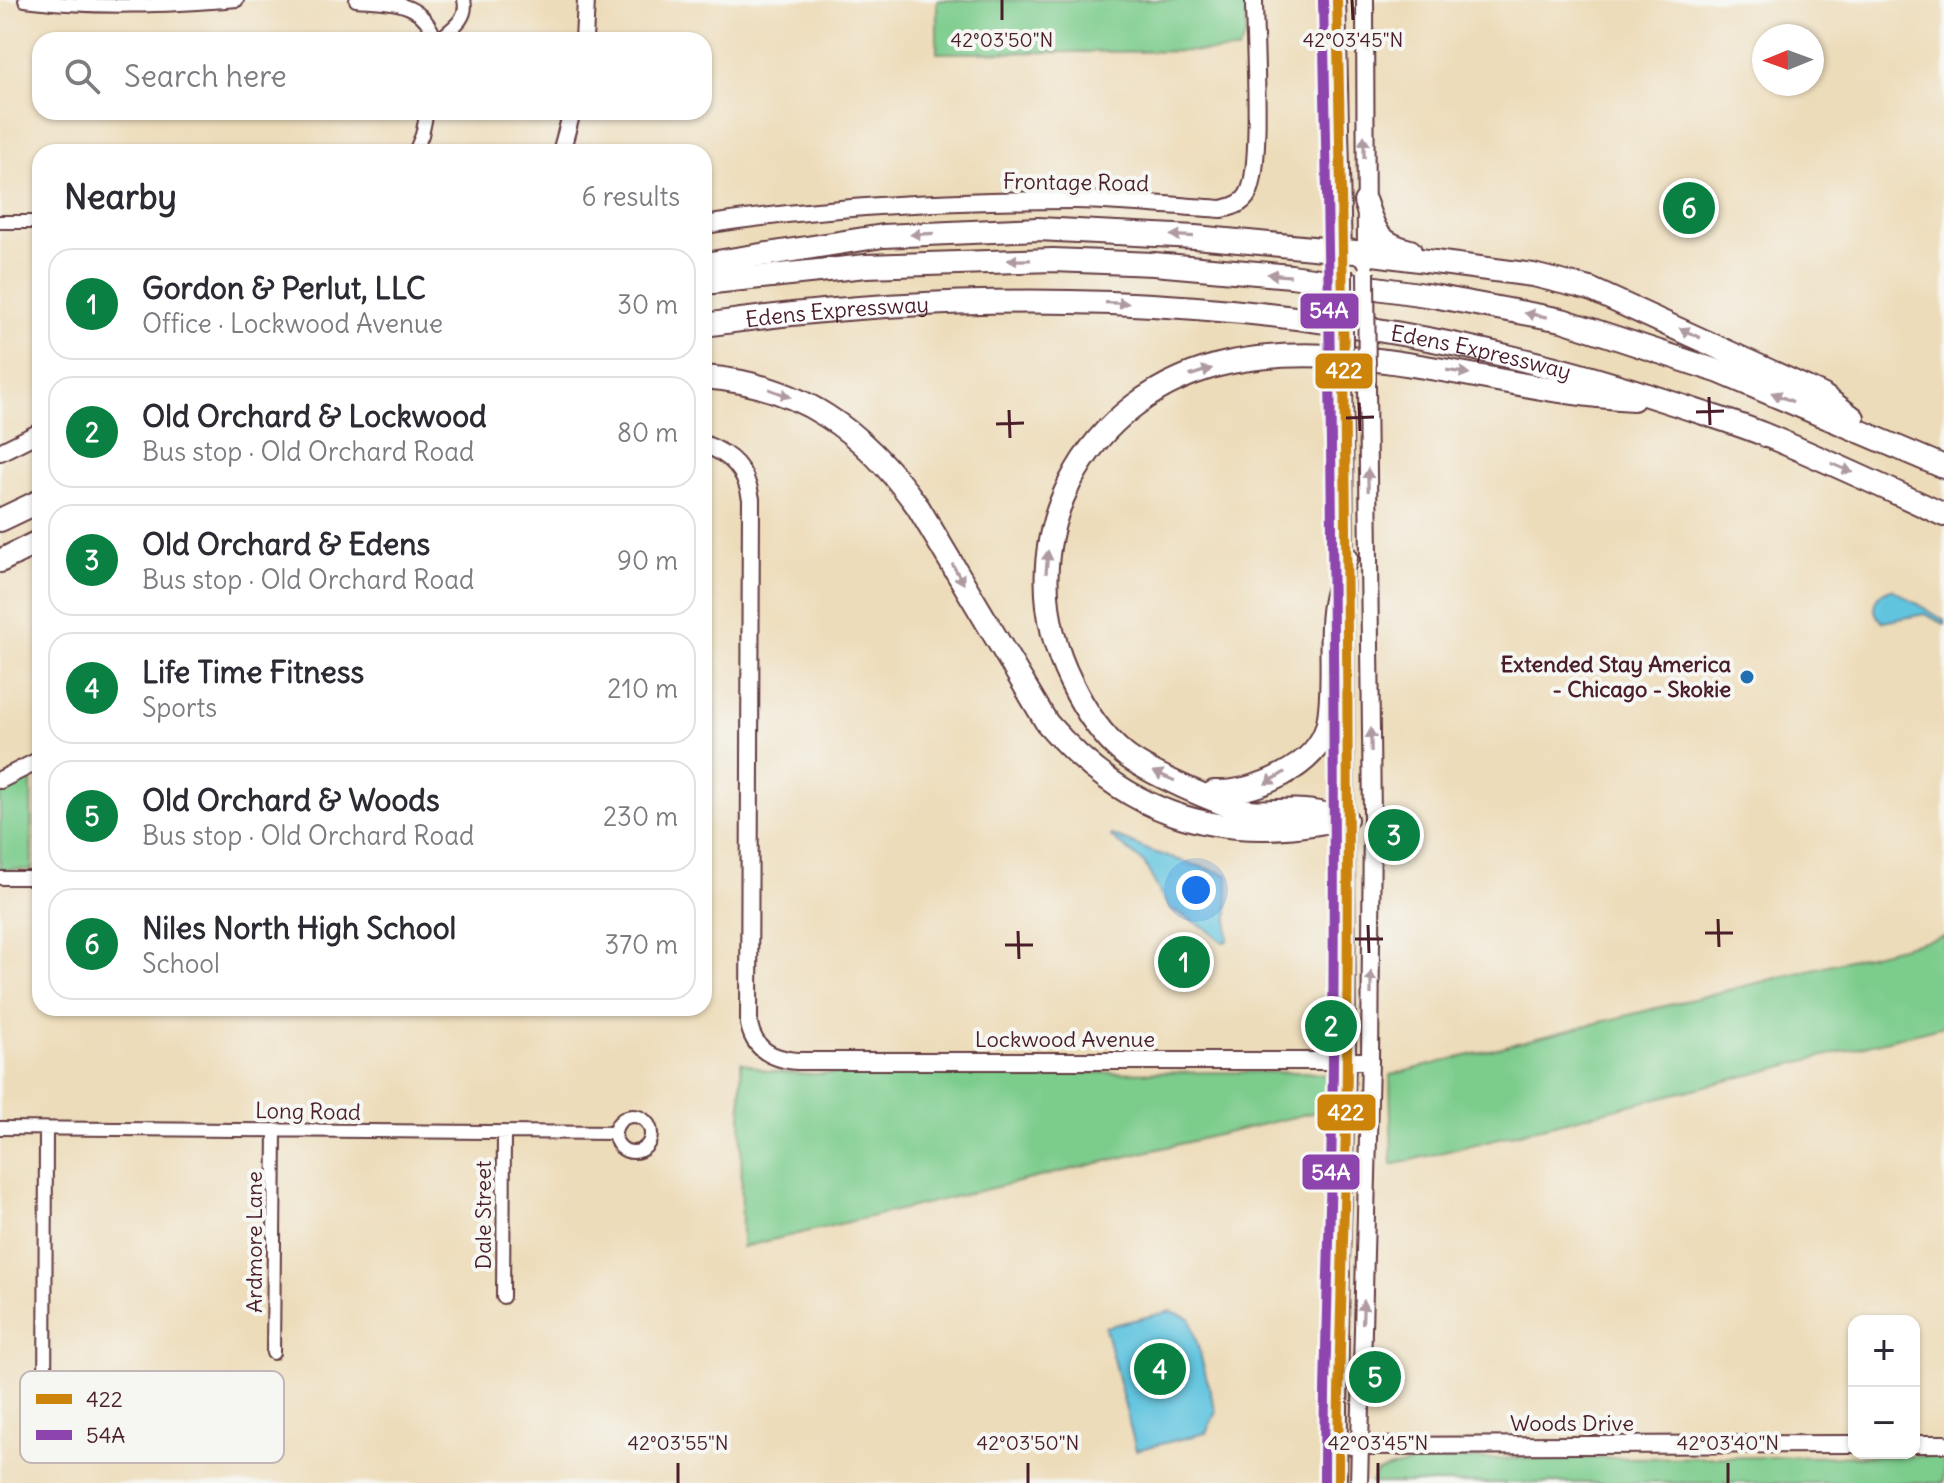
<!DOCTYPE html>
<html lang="en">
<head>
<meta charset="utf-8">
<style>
	body { margin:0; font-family:Delius,sans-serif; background:#f2f2f3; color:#2b2b33 }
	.controls { position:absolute; right:24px; bottom:24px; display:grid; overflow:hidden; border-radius:16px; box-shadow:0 2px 6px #0004 }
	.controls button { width:72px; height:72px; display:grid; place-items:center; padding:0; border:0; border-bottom:2px solid #e1e1e2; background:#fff; color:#2b2b33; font:40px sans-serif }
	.compass { position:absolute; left:1752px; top:24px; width:72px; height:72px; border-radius:50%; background:#fff; box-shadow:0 2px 6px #0004; rotate:269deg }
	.you { position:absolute; left:1196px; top:890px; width:28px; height:28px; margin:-20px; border:6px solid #fff; border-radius:50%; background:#1a73e8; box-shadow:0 0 0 12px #1a73e833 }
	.badge { display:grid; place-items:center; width:52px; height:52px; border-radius:50%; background:#0b8043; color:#fff; font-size:26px; font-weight:700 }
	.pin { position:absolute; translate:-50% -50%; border:4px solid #fff; box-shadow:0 2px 8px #0006 }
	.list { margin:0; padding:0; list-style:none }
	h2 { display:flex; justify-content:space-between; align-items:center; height:104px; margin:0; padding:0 32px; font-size:34px }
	h2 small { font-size:26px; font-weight:400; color:#7c7c81 }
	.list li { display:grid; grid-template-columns:52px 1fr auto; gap:24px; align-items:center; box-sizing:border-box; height:112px; margin:0 16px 16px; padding:0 16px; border:2px solid #e1e1e2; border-radius:24px }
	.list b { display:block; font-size:30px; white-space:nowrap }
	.list p { margin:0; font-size:26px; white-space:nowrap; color:#7c7c81 }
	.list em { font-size:26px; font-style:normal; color:#7c7c81 }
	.icon { flex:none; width:44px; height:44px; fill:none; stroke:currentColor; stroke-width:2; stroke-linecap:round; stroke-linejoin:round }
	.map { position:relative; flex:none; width:1944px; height:1483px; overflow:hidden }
	.search { position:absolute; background:#fff; box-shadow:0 2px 6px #0004; left:32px; top:32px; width:680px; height:88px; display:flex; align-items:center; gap:20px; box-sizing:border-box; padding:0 28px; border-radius:24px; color:#7c7c81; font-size:30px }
	.panel { position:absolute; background:#fff; box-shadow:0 2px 6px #0004; left:32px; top:144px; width:680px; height:872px; border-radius:24px }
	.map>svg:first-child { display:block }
	.green { fill:#7ccc8c; stroke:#63765c; stroke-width:2 }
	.water { fill:#61c4df; stroke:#567285; stroke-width:2 }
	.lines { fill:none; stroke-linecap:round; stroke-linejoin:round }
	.street-casing { stroke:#623b40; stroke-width:16 }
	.secondary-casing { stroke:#623b40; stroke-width:20 }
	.highway-casing { stroke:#623b40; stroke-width:26 }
	.street { stroke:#fff; stroke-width:12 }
	.secondary { stroke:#fff; stroke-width:16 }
	.highway { stroke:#fff; stroke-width:22 }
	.secondary-bridge-casing { stroke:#623b40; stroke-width:20; stroke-linecap:butt }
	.secondary-bridge { stroke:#fff; stroke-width:16 }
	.bus-1-casing { stroke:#f6f6f2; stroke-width:16 }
	.bus-2-casing { stroke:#f6f6f2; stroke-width:16 }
	.bus-1 { stroke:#cc840b; stroke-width:10 }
	.bus-2 { stroke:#8e44ad; stroke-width:10 }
	.oneway { fill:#ae9aa0 }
	.ticks { fill:none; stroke:#4a1f2b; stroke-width:3 }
	.poi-dot { fill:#1f6fb2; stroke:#f6f6f2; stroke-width:3 }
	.labels { text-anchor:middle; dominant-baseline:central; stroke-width:8; stroke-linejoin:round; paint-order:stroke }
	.street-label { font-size:22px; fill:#4a1f2b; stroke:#f6f6f2 }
	.poi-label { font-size:22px; font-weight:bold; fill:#4a1f2b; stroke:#f6f6f2; text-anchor:end }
	.key { fill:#f6f6f2; stroke:#c2b6b6; stroke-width:2 }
	.key-label { font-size:22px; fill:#4a1f2b }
	.ticks-label { font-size:20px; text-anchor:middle; fill:#4a1f2b; stroke:#f6f6f2; stroke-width:8; stroke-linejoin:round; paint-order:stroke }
	.line-badge { stroke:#f6f6f2; stroke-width:3 }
	.badge-label { font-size:22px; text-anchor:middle; font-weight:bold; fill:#fff }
</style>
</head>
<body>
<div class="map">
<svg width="1944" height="1483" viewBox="0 0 1944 1483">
	<rect width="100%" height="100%" fill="#f6f6f2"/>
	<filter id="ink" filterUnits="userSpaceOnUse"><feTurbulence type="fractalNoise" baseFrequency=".0125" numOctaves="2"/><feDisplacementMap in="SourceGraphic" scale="16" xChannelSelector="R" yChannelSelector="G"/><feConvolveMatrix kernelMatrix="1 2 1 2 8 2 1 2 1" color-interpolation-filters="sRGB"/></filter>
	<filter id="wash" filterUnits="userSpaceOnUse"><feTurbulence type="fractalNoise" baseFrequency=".006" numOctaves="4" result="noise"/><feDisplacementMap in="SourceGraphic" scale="32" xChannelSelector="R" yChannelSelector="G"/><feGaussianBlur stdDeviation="1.8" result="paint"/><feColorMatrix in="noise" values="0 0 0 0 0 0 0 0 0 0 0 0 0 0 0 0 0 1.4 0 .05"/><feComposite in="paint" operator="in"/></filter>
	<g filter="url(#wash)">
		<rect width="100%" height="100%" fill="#eddcb9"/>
		<path class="green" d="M937,0H1246V36L1238,51L937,53Z
			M31,774L32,870L0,869V790Z
			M1944,936V1026L1392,1165L1390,1075Z
			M741,1062L767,1071L802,1074L1307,1072L1325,1075L1333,1086V1100L1315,1112L742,1247Z
			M1944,1456V1483H1371L1377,1472L1415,1462L1441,1459Z"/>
		<path class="water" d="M1892,589L1944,620V624L1925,614L1883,622C1868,609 1874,593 1892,589Z
			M1112,835L1153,852L1228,875V941L1223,942L1204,927L1171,909L1165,902L1144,863L1111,837Z
			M1171,1311L1190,1318L1216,1412L1206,1433L1136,1450L1105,1327Z"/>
	</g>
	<g filter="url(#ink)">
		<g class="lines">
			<defs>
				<path id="street" d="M25,0C96,9 166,6 237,0
					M356,0C393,3 422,0 436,40
					M438,40C451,29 469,19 464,0
					M415,152L422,135L427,112
					M0,222H40
					M0,878H40
					M615 1134a18 18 0 1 1 36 0a18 18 0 1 1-36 0Z
					M0,1128L615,1133
					M503,1297L504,1133
					M273,1353L275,1130
					M45,1417L46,1129"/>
				<path id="secondary" d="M1337,0L1343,258
					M1365,0L1366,262
					M584,40L586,0
					M561,152L572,112
					M704,225C826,206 952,200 1075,200C1124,201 1173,206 1222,209C1232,207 1243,204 1248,194C1263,169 1254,37 1254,0
					M704,444C732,455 746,469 751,499L749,1024C754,1050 772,1059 797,1061H1370
					M0,452L40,432
					M0,780L40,760
					M1914,1444H1944
					M1351,1446L1854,1444
					M1338,1483L1341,1262L1347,1061L1344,379
					M1359,1483L1370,1061L1372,818L1367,386"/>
				<g id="highway">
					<path d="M1365,202C1375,232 1378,243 1410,251"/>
					<path d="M704,264L883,236L1038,229L1195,237L1366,253L1533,275L1590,289L1822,395L1853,418"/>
					<path d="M704,283L866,266L1053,260L1154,264L1291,276L1433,296L1562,320L1720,372L1944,467"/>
					<path id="s1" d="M704,325C1027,279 1362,299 1672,403C1702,413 1733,422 1763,434C1824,459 1884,487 1944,515"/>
					<path d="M704,377C800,384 864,431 918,507L1047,723C1123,810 1210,843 1325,822"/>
					<path d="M0,520L40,501"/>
					<path d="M0,561L40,541"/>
					<path d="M1214,792C1253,794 1319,767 1328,723C1335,691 1329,646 1333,612C1335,593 1341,575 1346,557"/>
					<path d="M1346,819C1333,816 1318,812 1305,811C1285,809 1263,814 1244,810C1217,803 1146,772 1124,754C1101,735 1084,709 1071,682C1003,545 1083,392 1232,362C1364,336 1502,392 1633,399"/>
				</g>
			</defs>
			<use href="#street" class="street-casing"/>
			<use href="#secondary" class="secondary-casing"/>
			<use href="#highway" class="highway-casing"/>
			<use href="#street" class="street"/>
			<use href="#secondary" class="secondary"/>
			<use href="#highway" class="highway"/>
			<defs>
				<path id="secondary-bridge" d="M1344,270V379
					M1366,272L1367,386"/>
			</defs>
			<use href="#secondary-bridge" class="secondary-bridge-casing"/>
			<use href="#secondary-bridge" class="secondary-bridge"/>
			<defs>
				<path id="bus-1" d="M1337,0C1345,353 1350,705 1347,1058C1346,1200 1338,1341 1338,1483"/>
				<path id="bus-2" d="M1323,0C1331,353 1336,706 1333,1058C1332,1200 1324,1341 1324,1483"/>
			</defs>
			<use href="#bus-1" class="bus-1-casing"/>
			<use href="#bus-2" class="bus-2-casing"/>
			<use href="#bus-1" class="bus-1"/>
			<use href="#bus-2" class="bus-2"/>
		</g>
		<defs><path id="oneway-solid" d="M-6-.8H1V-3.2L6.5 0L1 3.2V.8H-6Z" transform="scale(2)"/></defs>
		<g class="oneway">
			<use href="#oneway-solid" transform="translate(1364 147) rotate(-90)"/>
			<use href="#oneway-solid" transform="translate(922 234) rotate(177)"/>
			<use href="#oneway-solid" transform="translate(1182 236) rotate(-177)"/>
			<use href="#oneway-solid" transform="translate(1019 260) rotate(179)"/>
			<use href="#oneway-solid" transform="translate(1279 275) rotate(-175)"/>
			<use href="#oneway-solid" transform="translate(1117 303) rotate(2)"/>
			<use href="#oneway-solid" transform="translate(1536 315) rotate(-170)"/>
			<use href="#oneway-solid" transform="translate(1690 333) rotate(-155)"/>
			<use href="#oneway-solid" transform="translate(1201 372) rotate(-18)"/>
			<use href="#oneway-solid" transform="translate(1458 372) rotate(9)"/>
			<use href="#oneway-solid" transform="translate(780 393) rotate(20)"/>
			<use href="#oneway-solid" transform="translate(1782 397) rotate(-157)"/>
			<use href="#oneway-solid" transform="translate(1842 468) rotate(23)"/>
			<use href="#oneway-solid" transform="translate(1368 480) rotate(-91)"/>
			<use href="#oneway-solid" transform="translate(1047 562) rotate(-85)"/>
			<use href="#oneway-solid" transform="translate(958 574) rotate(60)"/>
			<use href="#oneway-solid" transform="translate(1371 740) rotate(-91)"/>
			<use href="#oneway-solid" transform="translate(1164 776) rotate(-156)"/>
			<use href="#oneway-solid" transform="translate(1275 778) rotate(149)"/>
			<use href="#oneway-solid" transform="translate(1371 983) rotate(-90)"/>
			<use href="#oneway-solid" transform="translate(1363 1312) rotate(-88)"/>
		</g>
	</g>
	<path class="ticks" d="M1002,0V20M1352,0L1353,20M1709,397L1710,425M1359,403L1360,431M1009,410L1010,438M1696,412L1724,411M1346,418L1374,417M996,424L1024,423M1718,919L1719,947M1368,925L1369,953M1018,931L1019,959M1705,933H1733M1355,939H1383M1005,945H1033M678,1463V1483M1028,1463V1483M1378,1463V1483M1728,1463V1483"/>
	<circle class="poi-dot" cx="1747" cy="677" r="8"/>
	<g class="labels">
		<g class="street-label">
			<text transform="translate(1076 182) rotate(1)">Frontage Road</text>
			<text stroke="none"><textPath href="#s1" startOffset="134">Edens Expressway</textPath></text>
			<text stroke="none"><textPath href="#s1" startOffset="782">Edens Expressway</textPath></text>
			<text x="1065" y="1039">Lockwood Avenue</text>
			<text transform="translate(308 1111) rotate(1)">Long Road</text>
			<text transform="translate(483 1215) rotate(-90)">Dale Street</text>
			<text transform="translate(254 1242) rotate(-90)">Ardmore Lane</text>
			<text x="1572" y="1423">Woods Drive</text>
		</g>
		<g class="poi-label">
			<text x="1731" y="664">Extended Stay America<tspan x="1731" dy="25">- Chicago - Skokie</tspan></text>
		</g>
	</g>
	<rect x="20" y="1371" width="264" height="92" rx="12" class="key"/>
	<rect x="36" y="1394" width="36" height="10" fill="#cc840b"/>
	<rect x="36" y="1430" width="36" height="10" fill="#8e44ad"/>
	<g class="key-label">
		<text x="86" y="1407">422</text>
		<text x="86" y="1443">54A</text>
	</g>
	<g class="ticks-label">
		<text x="1002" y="47">42°03'50"N</text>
		<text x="1353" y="47">42°03'45"N</text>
		<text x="678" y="1450">42°03'55"N</text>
		<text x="1028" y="1450">42°03'50"N</text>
		<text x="1378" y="1450">42°03'45"N</text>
		<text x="1728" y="1450">42°03'40"N</text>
	</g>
	<g class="line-badge">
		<rect x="1299" y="292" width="61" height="38" rx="8" fill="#8e44ad"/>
		<rect x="1314" y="352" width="60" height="38" rx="8" fill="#cc840b"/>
		<rect x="1316" y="1093" width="61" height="39" rx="8" fill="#cc840b"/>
		<rect x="1301" y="1153" width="60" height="38" rx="8" fill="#8e44ad"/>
	</g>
	<g class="badge-label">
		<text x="1329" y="318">54A</text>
		<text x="1344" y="378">422</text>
		<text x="1346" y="1120">422</text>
		<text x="1331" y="1180">54A</text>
	</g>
</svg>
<div class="controls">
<button>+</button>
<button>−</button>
</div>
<svg class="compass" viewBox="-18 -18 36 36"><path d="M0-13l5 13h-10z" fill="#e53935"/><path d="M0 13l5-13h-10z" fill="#7c7c81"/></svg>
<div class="you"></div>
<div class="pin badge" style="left:1184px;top:962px">1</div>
<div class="pin badge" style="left:1331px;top:1026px">2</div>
<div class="pin badge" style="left:1394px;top:835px">3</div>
<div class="pin badge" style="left:1160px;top:1369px">4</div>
<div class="pin badge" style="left:1375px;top:1377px">5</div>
<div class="pin badge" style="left:1689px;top:208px">6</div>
<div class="search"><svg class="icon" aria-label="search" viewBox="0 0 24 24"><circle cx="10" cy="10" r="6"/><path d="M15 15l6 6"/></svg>Search here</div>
<section class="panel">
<h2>Nearby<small>6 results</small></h2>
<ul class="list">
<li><span class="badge">1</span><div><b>Gordon &amp; Perlut, LLC</b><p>Office · Lockwood Avenue</p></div><em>30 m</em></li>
<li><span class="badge">2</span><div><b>Old Orchard &amp; Lockwood</b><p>Bus stop · Old Orchard Road</p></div><em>80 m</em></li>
<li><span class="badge">3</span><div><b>Old Orchard &amp; Edens</b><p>Bus stop · Old Orchard Road</p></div><em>90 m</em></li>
<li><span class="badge">4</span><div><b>Life Time Fitness</b><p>Sports</p></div><em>210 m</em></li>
<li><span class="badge">5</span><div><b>Old Orchard &amp; Woods</b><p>Bus stop · Old Orchard Road</p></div><em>230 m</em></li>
<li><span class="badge">6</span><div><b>Niles North High School</b><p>School</p></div><em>370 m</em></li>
</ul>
</section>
</div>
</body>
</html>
